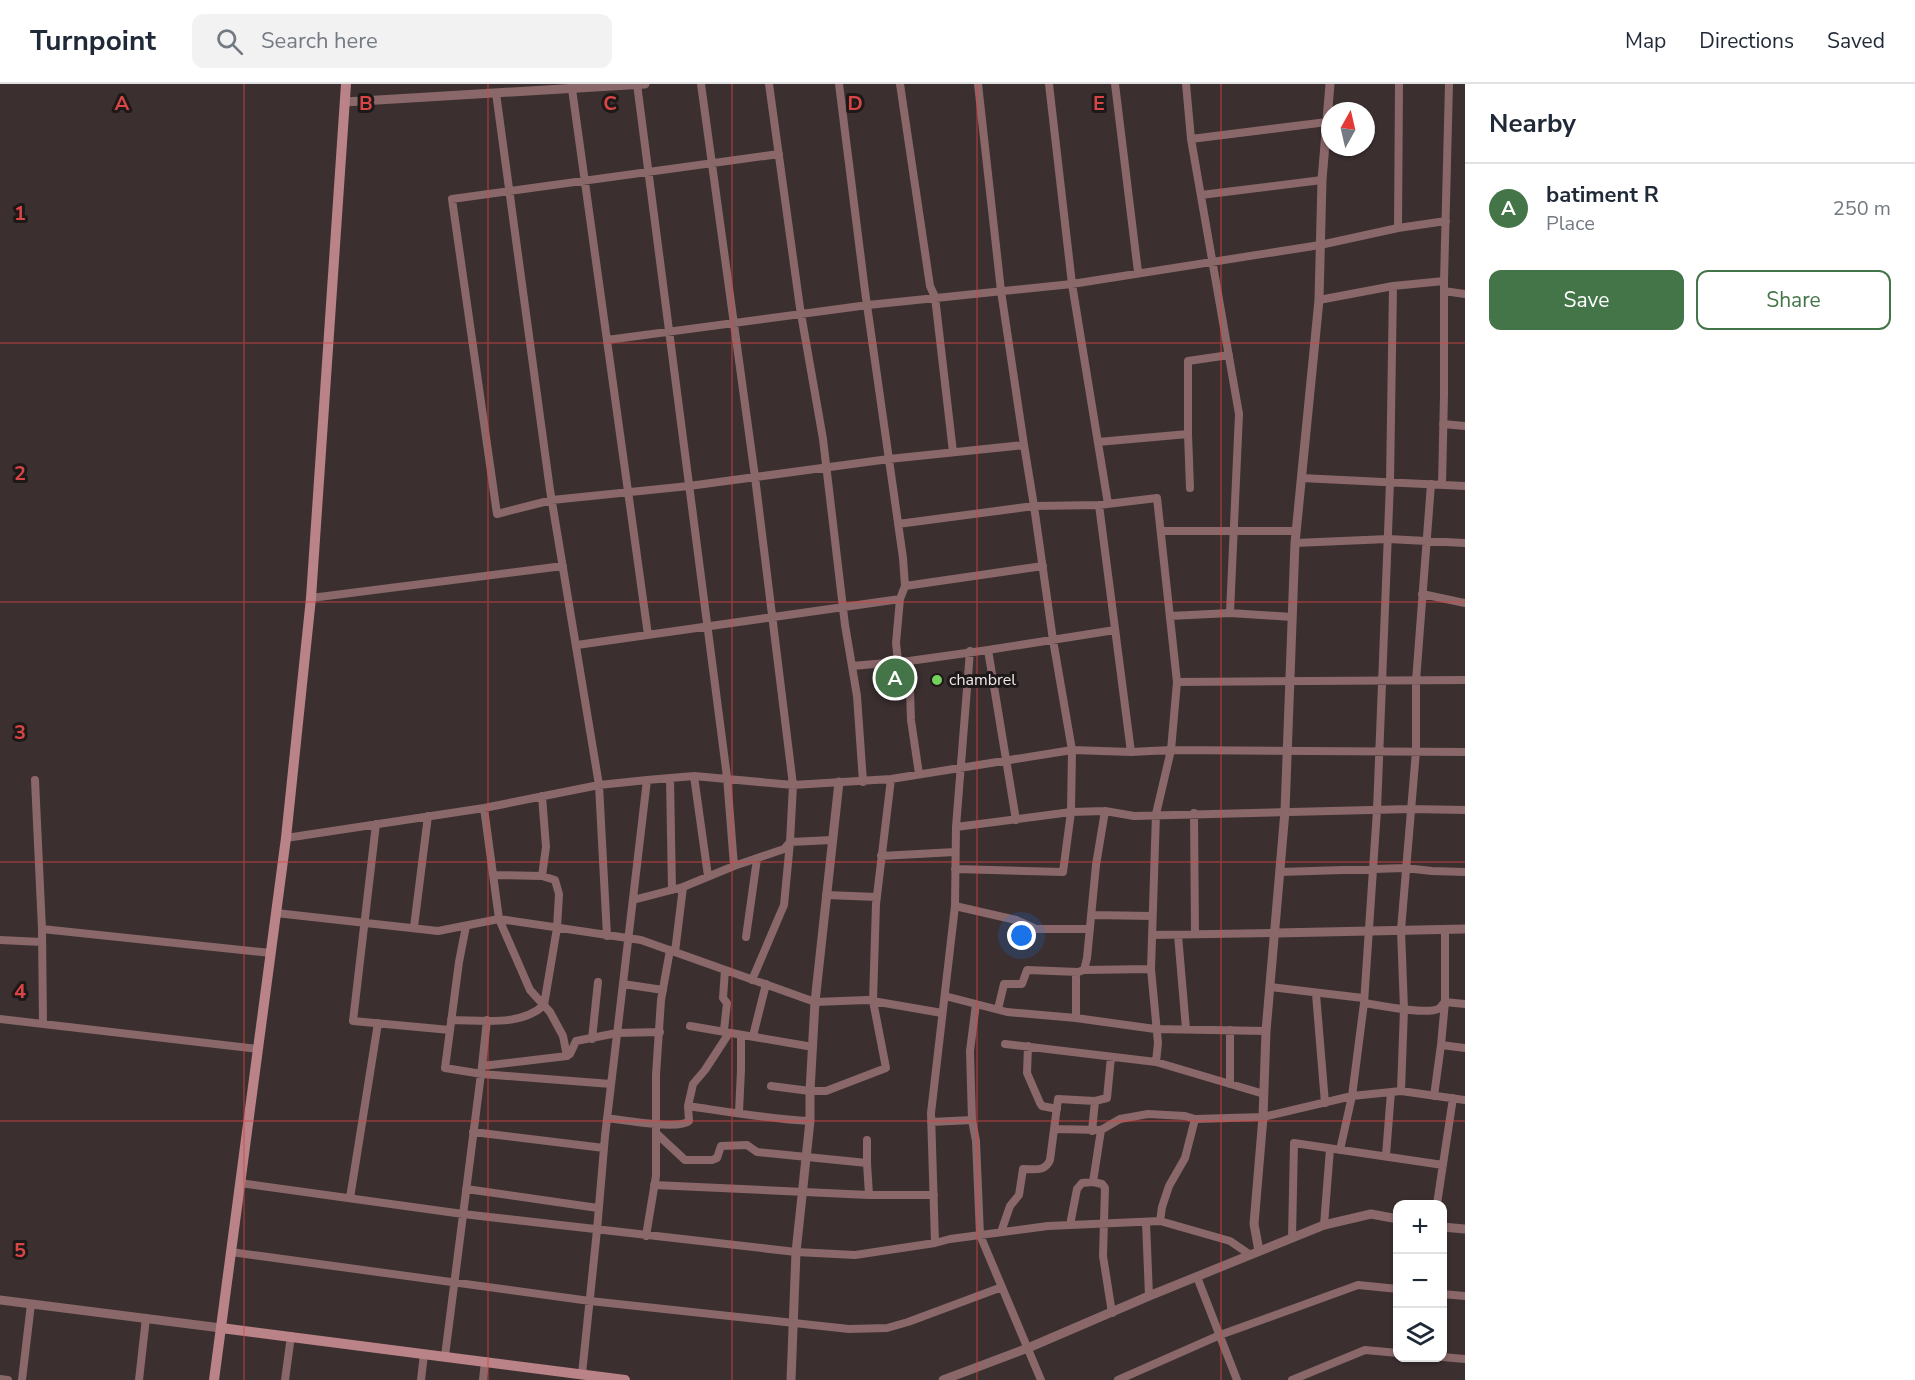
<!DOCTYPE html>
<html lang="en">
<head>
<meta charset="utf-8">
<style>
	body { margin:0; font-family:"Nunito Sans",sans-serif; background:#f2f2f3; color:#1f2937 }
	.controls { position:absolute; right:18px; bottom:18px; display:grid; overflow:hidden; border-radius:12px; box-shadow:0 2px 4px #0004 }
	.controls button { width:54px; height:54px; display:grid; place-items:center; padding:0; border:0; border-bottom:2px solid #e0e1e3; background:#fff; color:#1f2937; font:30px sans-serif }
	.compass { position:absolute; left:1321px; top:18px; width:54px; height:54px; border-radius:50%; background:#fff; box-shadow:0 2px 4px #0004; rotate:8deg }
	.you { position:absolute; left:1022px; top:852px; width:21px; height:21px; margin:-15px; border:4px solid #fff; border-radius:50%; background:#1a73e8; box-shadow:0 0 0 9px #1a73e833 }
	.badge { display:grid; place-items:center; width:39px; height:39px; border-radius:50%; background:#447548; color:#fff; font-size:20px; font-weight:700 }
	.pin { position:absolute; translate:-50% -50%; border:3px solid #fff; box-shadow:0 2px 6px #0006 }
	.list { margin:0; padding:0; list-style:none }
	h2 { display:flex; justify-content:space-between; align-items:center; height:78px; margin:0; padding:0 24px; font-size:26px }
	h2 small { font-size:20px; font-weight:400; color:#747a83 }
	.list li { display:grid; grid-template-columns:39px 1fr auto; gap:18px; align-items:center; box-sizing:border-box; height:90px; padding:0 24px; border-top:2px solid #e0e1e3 }
	.list b { display:block; font-size:22px; white-space:nowrap }
	.list p { margin:0; font-size:20px; white-space:nowrap; color:#747a83 }
	.list em { font-size:20px; font-style:normal; color:#747a83 }
	.actions { display:flex; gap:12px; padding:18px 24px }
	.actions a { flex:1; padding:14px 0; border:2px solid #447548; border-radius:12px; text-align:center; font-size:21px; color:#447548 }
	.actions .main { background:#447548; color:#fff }
	.icon { flex:none; width:33px; height:33px; fill:none; stroke:currentColor; stroke-width:2; stroke-linecap:round; stroke-linejoin:round }
	.map { position:relative; flex:none; width:1465px; height:1296px; overflow:hidden }
	header { display:flex; align-items:center; gap:36px; box-sizing:border-box; height:84px; padding:0 30px; background:#fff; border-bottom:2px solid #e0e1e3 }
	header strong { font-size:28px }
	nav { display:flex; gap:33px; margin-inline-start:auto; font-size:21px }
	.search { width:420px; height:54px; background:#f2f2f3; display:flex; align-items:center; gap:15px; box-sizing:border-box; padding:0 21px; border-radius:12px; color:#747a83; font-size:22px }
	main { display:flex }
	aside { flex:1; background:#fff }
	.map>svg:first-child { display:block }
	.lines { fill:none; stroke-linecap:round; stroke-linejoin:round }
	.minor { stroke:#8a6769; stroke-width:8 }
	.tertiary { stroke:#8a6769; stroke-width:9 }
	.secondary { stroke:#ba8387; stroke-width:10 }
	.grid { fill:none; stroke:#da4545; stroke-width:1.5; stroke-opacity:0.55 }
	.poi-dot { fill:#72d25d; stroke:#1e1919; stroke-width:2 }
	.labels { text-anchor:middle; dominant-baseline:central; stroke-width:6; stroke-linejoin:round; paint-order:stroke }
	.poi-label { font-size:16px; fill:#f0e7e8; stroke:#1e1919; text-anchor:start }
	.grid-label { font-size:20px; text-anchor:middle; font-weight:bold; fill:#da4545; stroke:#1e1919; stroke-width:6; stroke-linejoin:round; paint-order:stroke }
</style>
</head>
<body>
<header>
<strong>Turnpoint</strong>
<div class="search"><svg class="icon" aria-label="search" viewBox="0 0 24 24"><circle cx="10" cy="10" r="6"/><path d="M15 15l6 6"/></svg>Search here</div>
<nav><a>Map</a><a>Directions</a><a>Saved</a></nav>
</header>
<main>
<div class="map">
<svg width="1465" height="1296" viewBox="0 0 1465 1296">
	<rect width="100%" height="100%" fill="#3b2f30"/>
	<g class="lines">
		<path class="minor" d="M637,0L727,693L734,782
			M769,0L800,224L823,355L845,541L857,612L863,698
			M839,0L865,207L903,474L905,502L900,515L896,559L898,577
			M900,0L930,202L935,213L953,368
			M978,0L1001,207L1024,361
			M1049,0L1072,200L1108,420
			M1115,0L1138,188
			M1186,0L1191,55L1239,330L1230,529
			M572,5L648,551
			M496,9L550,406L599,701L607,852
			M1191,55L1327,38
			M779,70L452,115L497,430L552,416L689,402L889,375L1024,361L1034,422L898,440
			M1201,111L1322,96
			M1398,144L1399,0
			M1444,207L1465,210
			M1319,216L1393,202L1444,197
			M607,256L868,221L1072,200L1320,161L1398,144L1446,137
			M1443,340L1465,342
			M1098,358L1188,350
			M1301,394L1465,402
			M1442,401L1444,311V197L1449,0
			M1190,404L1188,350V277L1229,271
			M1099,421L1131,668
			M1161,447H1296
			M1295,459L1388,455L1465,459
			M905,502L1043,482
			M1422,510L1465,519
			M311,514L563,482
			M1170,532L1230,529L1292,533
			M577,561L900,515
			M909,577L911,636L919,690
			M852,582L909,577L988,566
			M1177,598L1465,596
			M694,692L708,792
			M670,694L672,806
			M35,696L42,845L43,940
			M542,712L546,763L542,792
			M484,724L499,835L530,906L550,928L563,952L567,972
			M1194,729L1195,850
			M1016,736L988,566L1115,546
			M376,740L353,937L450,946
			M956,743L1071,728L1105,727L1134,732L1411,725L1465,726
			M286,754L484,724L599,701L647,696L694,692L793,701L891,695L1072,666L1131,668L1171,666L1465,668
			M881,772L955,768
			M955,785L1063,788L1071,728L1072,666L1053,556L1034,422L1099,421L1157,414L1177,598L1171,666L1156,730L1151,885L1158,959L1156,978
			M1280,788L1405,784L1432,787L1465,788
			M826,811L877,813
			M633,816L683,803L734,782L784,765L790,758L793,701L755,393L701,0
			M955,822L1016,836L1036,845H1090
			M276,829L438,847L499,835L641,856L815,918L867,916L942,929
			M1091,831L1152,832
			M466,842L459,878L445,984L482,990L611,1000
			M414,843L428,732
			M42,845L271,869
			M1445,845V918L1441,961L1465,964
			M1152,851L1276,849
			M1178,851L1186,945
			M746,853L757,775
			M0,856L42,858
			M675,868L683,803
			M1084,886L1151,885
			M752,896L784,821L790,758L832,756
			M623,900L663,906
			M1270,903L1363,914
			M1316,910L1325,1019
			M945,912L1007,928L1076,934V891L1078,888L1084,886L1087,874L1096,781L1105,727
			M1364,919C1378,921 1426,931 1438,925C1441,924 1442,920 1445,918L1465,920
			M976,920L970,967L972,1036L976,1057L980,1151L1041,1296
			M998,925L1004,900H1022L1027,886L1078,888
			M1076,934L1155,945L1266,947
			M0,935L258,965
			M451,936C481,936 521,943 544,921L557,844L559,810L555,796L542,792L493,791
			M690,942L813,963
			M724,946L727,919L723,914L725,886
			M729,949L705,986L693,1000L688,1022C729,1028 769,1035 810,1037
			M753,952L766,900
			M592,955L598,898
			M1005,960L1156,978L1264,1010
			M1028,962L1027,989L1040,1019L1042,1022L1057,1025
			M482,982L487,936
			M1230,1000V946
			M771,1002L810,1007H826L886,984L873,917L876,820L891,695
			M1401,1007L1404,925L1401,846L1416,667V597L1431,400
			M1434,1012L1441,961
			M739,1028L741,986V951
			M607,1034C623,1036 679,1046 689,1037L688,1022
			M931,1038L972,1036
			M1055,1045L1101,1046L1120,1035L1148,1030L1185,1032L1195,1035L1263,1033L1352,1012L1401,1007L1465,1016
			M1092,1047L1095,1017L1107,1014L1111,973
			M473,1048L604,1064
			M656,1049L685,1076H712L717,1074L721,1062L747,1061L757,1068L867,1079L869,1111
			M1340,1066L1352,1012L1364,919L1377,726L1390,398L1393,202
			M1386,1071L1391,1008
			M867,1079V1056
			M1093,1098L1102,1100L1105,1104L1103,1172L1112,1229
			M240,1099L463,1130L796,1168L855,1171L935,1159L950,1155L1048,1142L1160,1137L1230,1157L1249,1170
			M654,1101L869,1111H934
			M466,1105L598,1124
			M350,1114L378,939
			M1437,1120L1453,1014
			M1160,1137L1162,1123L1169,1102L1185,1074L1195,1035
			M1146,1138L1149,1212
			M1070,1141L1077,1105L1082,1099L1093,1098L1101,1046
			M1324,1141L1330,1065
			M1001,1148L1010,1122L1019,1111L1023,1085C1035,1085 1045,1088 1050,1076L1058,1015L1095,1017
			M646,1152L656,1092V991L661,916L670,866
			M1292,1154L1294,1059L1443,1081
			M935,1159L931,1029L955,822L956,743L970,567
			M231,1168L590,1217L849,1245L887,1244L908,1238L1002,1203
			M1197,1193L1237,1296
			M1442,1210L1465,1212
			M445,1272L482,982L567,972L570,970L576,957L617,949L660,948
			M1442,1273L1465,1275
			M582,1290L597,1146L605,1052L647,696
			M0,1295L8,1296
			M22,1296L31,1220
			M139,1296L146,1234
			M285,1296L291,1252
			M421,1296L424,1270
			M483,1296L485,1277
			M1118,1296L1220,1251L1358,1201L1398,1205
			M1292,1296L1365,1266L1398,1269"/>
		<path class="tertiary" d="M345,18L645,0
			M1276,849L1465,845
			M1442,1143L1465,1145
			M1259,1167L1254,1140L1263,1033L1266,947L1285,727L1295,459L1319,216L1322,96L1330,0
			M0,1216L221,1244
			M791,1296L796,1168L810,1037V1007L815,918L839,698
			M943,1296L1028,1264L1149,1212L1324,1141L1371,1130L1398,1135"/>
		<path class="secondary" d="M221,1244L625,1296
			M214,1296L286,754L311,514L346,0"/>
	</g>
	<path class="grid" d="M244,0V1296M488,0V1296M732,0V1296M977,0V1296M1221,0V1296M0,259H1465M0,518H1465M0,778H1465M0,1037H1465"/>
	<circle class="poi-dot" cx="937" cy="596" r="6"/>
	<g class="labels">
		<g class="poi-label">
			<text x="949" y="596">chambrel</text>
		</g>
	</g>
	<g class="grid-label">
		<text x="122" y="26">A</text>
		<text x="366" y="26">B</text>
		<text x="610" y="26">C</text>
		<text x="855" y="26">D</text>
		<text x="1099" y="26">E</text>
		<text x="20" y="136">1</text>
		<text x="20" y="396">2</text>
		<text x="20" y="655">3</text>
		<text x="20" y="914">4</text>
		<text x="20" y="1173">5</text>
	</g>
</svg>
<div class="controls">
<button>+</button>
<button>−</button>
<button><svg class="icon" aria-label="layers" viewBox="0 0 24 24"><path d="M12 4l9 5-9 5-9-5zM3 14l9 5 9-5"/></svg></button>
</div>
<svg class="compass" viewBox="-18 -18 36 36"><path d="M0-13l5 13h-10z" fill="#e53935"/><path d="M0 13l5-13h-10z" fill="#747a83"/></svg>
<div class="you"></div>
<div class="pin badge" style="left:895px;top:594px">A</div>
</div>
<aside>
<h2>Nearby<small></small></h2>
<ul class="list">
<li><span class="badge">A</span><div><b>batiment R</b><p>Place</p></div><em>250 m</em></li>
</ul>
<div class="actions"><a class="main">Save</a><a>Share</a></div>
</aside>
</main>
</body>
</html>
